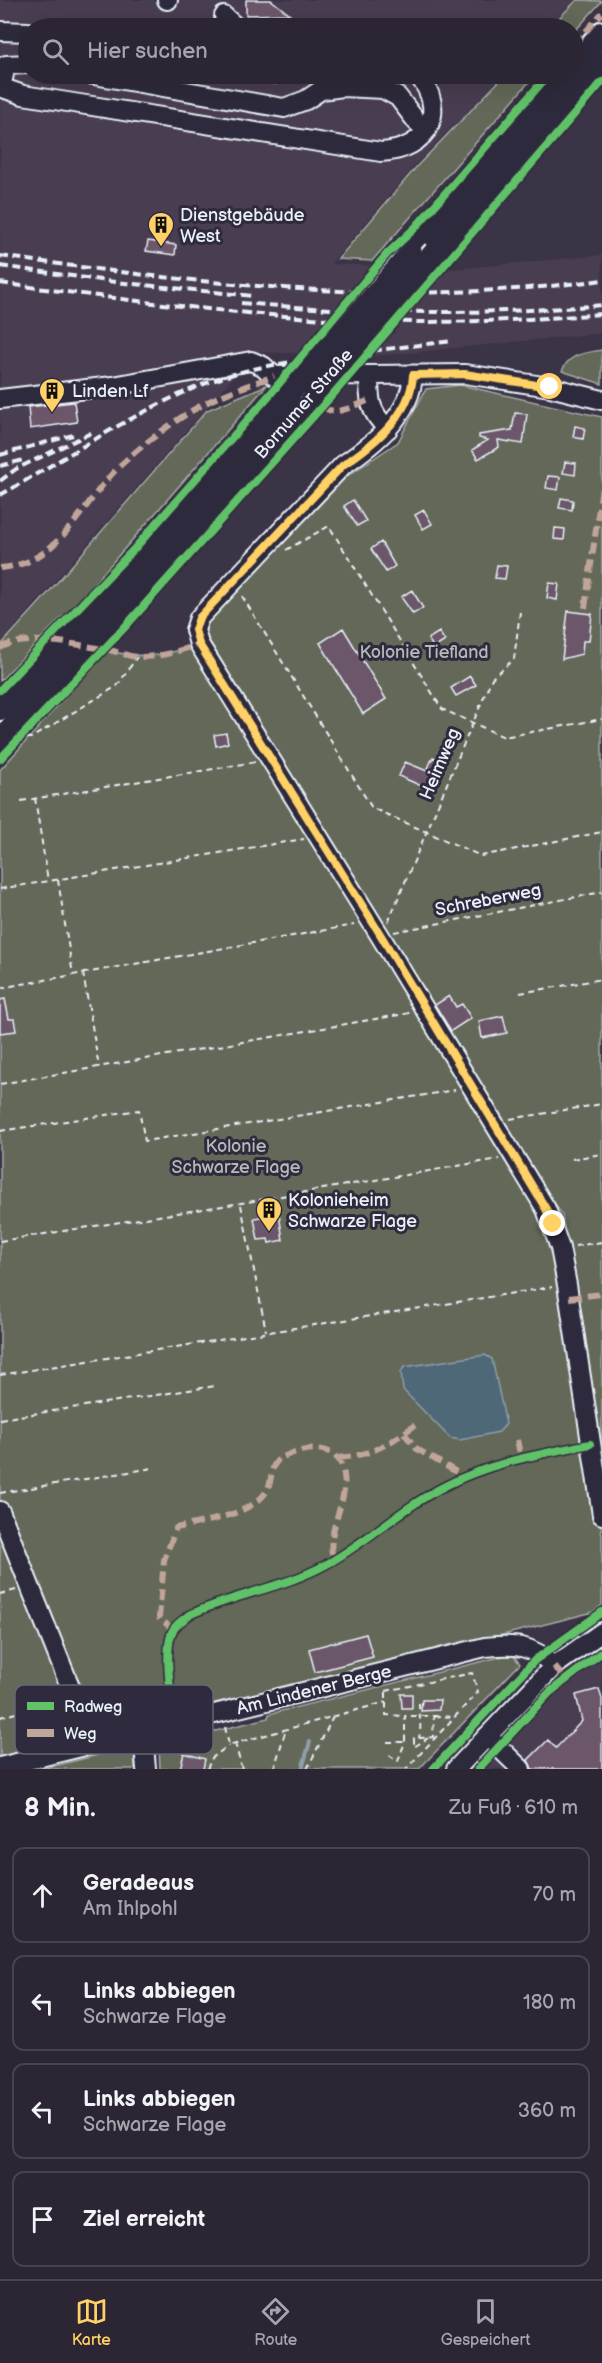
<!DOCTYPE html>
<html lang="de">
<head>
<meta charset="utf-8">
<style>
	body { margin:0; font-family:"Balsamiq Sans",sans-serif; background:#383240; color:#f1f3f6 }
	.stop { position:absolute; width:18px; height:18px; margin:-14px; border:4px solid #ffd166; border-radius:50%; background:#fff }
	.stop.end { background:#ffd166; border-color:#fff; box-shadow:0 2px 6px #0008 }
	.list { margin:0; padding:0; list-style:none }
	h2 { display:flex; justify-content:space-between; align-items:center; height:78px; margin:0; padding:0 24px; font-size:26px }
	h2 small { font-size:20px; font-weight:400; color:#a6a5ac }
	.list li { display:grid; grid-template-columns:39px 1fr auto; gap:18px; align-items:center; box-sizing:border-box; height:96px; margin:0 12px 12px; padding:0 12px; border:2px solid #48434f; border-radius:12px }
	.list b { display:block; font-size:22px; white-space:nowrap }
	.list p { margin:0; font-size:20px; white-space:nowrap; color:#a6a5ac }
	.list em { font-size:20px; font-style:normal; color:#a6a5ac }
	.icon { flex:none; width:33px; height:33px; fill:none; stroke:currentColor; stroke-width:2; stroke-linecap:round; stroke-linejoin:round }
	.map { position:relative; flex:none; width:602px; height:1769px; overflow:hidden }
	.search { position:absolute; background:#2c2634; box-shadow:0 6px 24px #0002; left:18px; right:18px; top:18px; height:66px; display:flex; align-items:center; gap:15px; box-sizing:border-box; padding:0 21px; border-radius:33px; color:#a6a5ac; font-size:22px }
	.sheet { height:510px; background:#2c2634 }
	nav { display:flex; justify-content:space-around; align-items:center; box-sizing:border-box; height:84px; border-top:2px solid #48434f; background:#2c2634; font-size:16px; color:#a6a5ac }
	nav a { display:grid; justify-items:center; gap:3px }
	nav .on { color:#ffd166 }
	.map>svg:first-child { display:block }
	.built { fill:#4a3e51 }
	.green { fill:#646759; stroke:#a6aca8; stroke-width:1.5 }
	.water { fill:#4f6878; stroke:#8c9fab; stroke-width:1.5 }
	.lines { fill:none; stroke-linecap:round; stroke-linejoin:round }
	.stream { stroke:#8c9fab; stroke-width:4 }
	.building { fill:#6c566b; stroke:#e8f1f8; stroke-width:1.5 }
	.minor-casing { stroke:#e8f1f8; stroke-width:22 }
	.major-casing { stroke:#e8f1f8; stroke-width:27 }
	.path { stroke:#e8f1f8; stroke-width:2; stroke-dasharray:6 4.5; stroke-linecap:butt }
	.minor { stroke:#2f2a3d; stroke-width:18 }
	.major { stroke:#2f2a3d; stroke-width:22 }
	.rail { stroke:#e8f1f8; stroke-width:4; stroke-dasharray:9 4.5; stroke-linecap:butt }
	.major-bridge-casing { stroke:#e8f1f8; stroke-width:27; stroke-linecap:butt }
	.major-bridge { stroke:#2f2a3d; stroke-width:22 }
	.quiet { stroke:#c0a59a; stroke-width:6; stroke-dasharray:12 6; stroke-linecap:butt }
	.cycleway-casing { stroke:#2f2a3d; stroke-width:11 }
	.cycleway { stroke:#61c268; stroke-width:8 }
	.route { stroke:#ffd166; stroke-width:8 }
	.labels { text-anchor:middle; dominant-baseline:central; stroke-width:6; stroke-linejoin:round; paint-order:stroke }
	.poi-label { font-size:18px; fill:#e8f1f8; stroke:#2f2a3d; text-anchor:start }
	.street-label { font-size:18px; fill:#e8f1f8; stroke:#2f2a3d }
	.park-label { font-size:18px; fill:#b3bab8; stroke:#2f2a3d }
	.key { fill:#2f2a3d; stroke:#666675; stroke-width:1.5 }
	.key-label { font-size:16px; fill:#e8f1f8 }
</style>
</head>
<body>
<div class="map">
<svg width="602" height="1769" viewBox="0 0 602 1769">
	<rect width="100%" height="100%" fill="#3b3346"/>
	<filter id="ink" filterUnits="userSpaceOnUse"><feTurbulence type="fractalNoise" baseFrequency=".0167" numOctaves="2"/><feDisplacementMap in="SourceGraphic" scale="12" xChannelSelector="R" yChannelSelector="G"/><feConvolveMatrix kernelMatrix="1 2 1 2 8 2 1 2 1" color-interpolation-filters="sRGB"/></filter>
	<g filter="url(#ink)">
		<path class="built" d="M0,0H575L547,28H28V74H504L417,163L331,264L453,269L602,255V333L377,356L255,352L0,644Z
			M602,1632V1769H456Z"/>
		<path class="green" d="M577,0L602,1L574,32V28H549Z
			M506,74H536L372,261L338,259L418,165Z
			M602,350V384L562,371C569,353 586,353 602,350Z
			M267,385L65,617L63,616L0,681V646L41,601L207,410Z
			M460,385L602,417V1459L562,1215L202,629L346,477L398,442L426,389Z
			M199,644L546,1209L589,1438L602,1535V1605L593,1612L0,1763V770L107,651C148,659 160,657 199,644Z
			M512,1654L520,1664L419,1769H160L159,1745L268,1718L269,1714Z
			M134,1746L135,1769H42Z"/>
		<path class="water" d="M485,1355L492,1359L506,1424L499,1432L460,1440L450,1438L403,1390L401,1372L404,1367Z"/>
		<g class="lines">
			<path class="stream" d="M302,1769L310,1742"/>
		</g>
		<path class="building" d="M246,0H271L289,14L246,15Z
			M248,74H277L276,84L247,79Z
			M148,241L176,245L175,255L146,251Z
			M74,402L77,422L30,429L28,407Z
			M515,413L527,414L523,444L498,440L499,447L478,459L472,450L488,440L479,438V435L512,430Z
			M575,426L585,428L583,439L573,437Z
			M565,462L576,463L575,475L563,473Z
			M548,476L560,477L558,490L546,488Z
			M561,498L573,500L572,510L559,508Z
			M353,500L366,521L357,526L344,506Z
			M424,510L432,524L423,529L415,515Z
			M555,528L565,529L564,540L554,539Z
			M381,542L395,566L386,572L371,549Z
			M497,565L507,566L505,579L495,578Z
			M549,583L559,584L557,600L547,598Z
			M412,590L423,608L413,614L401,597Z
			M568,611L592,614L589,641H583L582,654L562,659Z
			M343,628L386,699L363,714L320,643Z
			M439,632L445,641L434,648L428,639Z
			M470,676L476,685L456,696L451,688Z
			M226,733L228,743L216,746L214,735Z
			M433,757L442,761L437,772L428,768Z
			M405,762L432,773L426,788L399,776Z
			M449,996L456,1007L462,1004L471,1018L451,1031L435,1005Z
			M5,999L9,1019H14L16,1031L0,1033V1000Z
			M503,1016L507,1033L482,1038L479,1021Z
			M279,1214L283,1240L269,1243L268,1239L258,1240L254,1218Z
			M366,1634L373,1657L315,1672L309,1649Z
			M599,1689L602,1699V1769H532L528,1760L548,1740L556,1748L582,1721L576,1695Z
			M401,1694H412V1708H402Z
			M422,1700H440L439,1710L421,1711Z
			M184,1753L205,1759L203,1769H180Z"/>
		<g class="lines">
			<defs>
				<path id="minor" d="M167,0H168
					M224,16L237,28
					M0,31L28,32
					M88,74L284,108L306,100L321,90L343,87L383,89L398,97L417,122L427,130
					M0,87L23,95L381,152C428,150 449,111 417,74
					M1,88L6,65L28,64
					M369,375C369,399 369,412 388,429
					M413,375C411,415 374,444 343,465L199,618L195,630L199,644L379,934L546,1209L560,1248L567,1285L602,1515
					M0,399L113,386L251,361L263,366L274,376L465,374L550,387L602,400
					M0,1511L93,1744
					M143,1732L146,1769
					M487,1736L521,1769
					M0,1767L485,1647C515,1644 531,1644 554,1666
					M456,1769L554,1666L602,1632"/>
				<path id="major" d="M574,65L602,33
					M435,252L602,62
					M411,253L566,74
					M0,709L85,623L291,392
					M0,740L83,653L315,392"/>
			</defs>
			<use href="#minor" class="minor-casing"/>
			<use href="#major" class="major-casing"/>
			<path class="path" d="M286,550L329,526L442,709L504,737L602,719
				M242,596L372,808L481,856L602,832
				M26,738H31L117,686L137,657
				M35,798L48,881
				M21,801L255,762
				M58,880L73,975
				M0,889L304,839
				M388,922L492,678L514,659L520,612
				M394,932L602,892
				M83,973L99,1067
				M0,988L354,925
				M520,993L602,979
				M0,1084L410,1013
				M510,1119L602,1104
				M0,1131L139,1110L145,1141L455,1090
				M572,1159L602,1154
				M241,1205L266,1331
				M0,1241L241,1203L499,1159
				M575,1246L602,1242
				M0,1375L552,1287
				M0,1419L215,1386
				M0,1493L153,1468
				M0,1594L16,1590
				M386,1691L472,1673L478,1692L406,1769
				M386,1692V1715L405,1716
				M419,1703C419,1715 422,1726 419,1738
				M434,1716L455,1717
				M0,1717L41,1707
				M225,1727L229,1745L386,1702
				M387,1742H405
				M235,1743L242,1769
				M389,1755L398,1761L405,1742V1716H434L433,1737C427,1738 421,1738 414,1738V1747L428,1738
				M207,1769L212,1758L229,1745
				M274,1769L286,1729
				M307,1769L334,1715"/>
			<use href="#minor" class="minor"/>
			<use href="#major" class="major"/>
			<path class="rail" d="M0,256C200,284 401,308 602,280
				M0,266L115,282L253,296
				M0,283C104,297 207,311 311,318C408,325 506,322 602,314
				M241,303C361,313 482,316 602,305
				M0,455L73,435
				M0,466L23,460
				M0,481L16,469L95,431
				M0,495C72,455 149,401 227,376C259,366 292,362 326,357C368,351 410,346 453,341"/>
			<defs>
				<path id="major-bridge" d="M291,392L411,253
					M315,392L435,252"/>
			</defs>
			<use href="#major-bridge" class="major-bridge-casing"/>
			<use href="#major-bridge" class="major-bridge"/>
			<path class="quiet" d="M574,45L602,13
				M322,406C335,418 355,405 370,400
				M0,568C63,564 83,498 124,462C146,442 176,419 202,405C224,393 250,385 274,376
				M585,608L602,486
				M0,648C29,633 77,645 109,650C119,652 130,657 140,657C161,657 179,651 199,644
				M569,1298L602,1294
				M404,1433L417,1449L465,1477
				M517,1440L521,1458
				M339,1458C374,1455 390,1443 418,1423
				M174,1630L159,1618L164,1560L176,1528C202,1522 232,1518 255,1503C278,1487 266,1471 278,1460C281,1457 286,1456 290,1454C310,1447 337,1444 343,1470C351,1500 325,1527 333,1560
				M554,1666L566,1680"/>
			<defs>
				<path id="cycleway" d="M0,690L135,548L272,392L387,254L415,228L549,74
					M0,759L124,628L335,392L602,82
					M174,1724C172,1701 164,1656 171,1635C173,1626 182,1621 189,1615C234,1594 284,1588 327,1564C368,1541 403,1507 445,1486C491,1462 541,1454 590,1444
					M433,1769L535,1660L602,1612
					M478,1769L550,1692L602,1652"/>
			</defs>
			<use href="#cycleway" class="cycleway-casing"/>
			<use href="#cycleway" class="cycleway"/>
		</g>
	</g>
	<g class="lines" filter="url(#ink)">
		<path class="route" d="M550,387L465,374L413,375C411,415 374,444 343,465L199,618L195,630L199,644L380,934L546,1209L553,1224"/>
	</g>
	<defs>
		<symbol id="building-pin" viewBox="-11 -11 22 30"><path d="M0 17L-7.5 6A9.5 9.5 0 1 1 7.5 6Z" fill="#ffd166" stroke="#2f2a3d"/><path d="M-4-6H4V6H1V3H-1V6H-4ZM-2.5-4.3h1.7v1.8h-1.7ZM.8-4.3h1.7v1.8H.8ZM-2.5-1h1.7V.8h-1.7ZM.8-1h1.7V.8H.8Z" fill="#111"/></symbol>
	</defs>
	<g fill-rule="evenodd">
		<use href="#building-pin" x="146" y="210" width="30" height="40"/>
		<use href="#building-pin" x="37" y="376" width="30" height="40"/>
		<use href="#building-pin" x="254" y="1195" width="30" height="40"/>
	</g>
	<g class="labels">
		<g class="poi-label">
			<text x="180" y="215">Dienstgebäude<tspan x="180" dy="21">West</tspan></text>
			<text x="72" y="391">Linden Lf</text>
			<text x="288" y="1200">Kolonieheim<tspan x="288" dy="21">Schwarze Flage</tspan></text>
		</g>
		<g class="street-label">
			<text transform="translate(304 404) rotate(-49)">Bornumer Straße</text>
			<text transform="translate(440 764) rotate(-67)">Heimweg</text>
			<text transform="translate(488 900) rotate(-11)">Schreberweg</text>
			<text transform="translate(314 1690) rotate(-14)">Am Lindener Berge</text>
		</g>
		<g class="park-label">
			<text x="424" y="652">Kolonie Tiefland</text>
			<text x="236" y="1146">Kolonie<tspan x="236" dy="21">Schwarze Flage</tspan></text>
		</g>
	</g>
	<rect x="15" y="1685" width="198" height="69" rx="9" class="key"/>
	<rect x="27" y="1702" width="27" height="8" fill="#61c268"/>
	<rect x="27" y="1729" width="27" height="8" fill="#c0a59a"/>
	<g class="key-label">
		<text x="64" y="1712">Radweg</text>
		<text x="64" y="1739">Weg</text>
	</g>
</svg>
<div class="stop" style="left:550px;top:387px"></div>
<div class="stop end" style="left:553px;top:1224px"></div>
<div class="search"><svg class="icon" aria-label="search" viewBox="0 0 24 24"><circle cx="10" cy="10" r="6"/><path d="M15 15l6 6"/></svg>Hier suchen</div>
</div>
<section class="sheet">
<h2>8 Min.<small>Zu Fuß · 610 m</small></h2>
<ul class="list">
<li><svg class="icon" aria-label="ahead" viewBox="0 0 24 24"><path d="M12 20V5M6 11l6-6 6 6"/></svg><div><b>Geradeaus</b><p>Am Ihlpohl</p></div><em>70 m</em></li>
<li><svg class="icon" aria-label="left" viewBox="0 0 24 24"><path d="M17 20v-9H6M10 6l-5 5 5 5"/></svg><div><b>Links abbiegen</b><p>Schwarze Flage</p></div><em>180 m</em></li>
<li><svg class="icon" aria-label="left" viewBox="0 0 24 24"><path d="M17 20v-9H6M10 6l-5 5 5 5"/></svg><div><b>Links abbiegen</b><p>Schwarze Flage</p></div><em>360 m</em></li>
<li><svg class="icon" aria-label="arrive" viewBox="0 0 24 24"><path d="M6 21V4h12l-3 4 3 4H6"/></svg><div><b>Ziel erreicht</b></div></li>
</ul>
</section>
<nav>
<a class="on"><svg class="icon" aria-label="map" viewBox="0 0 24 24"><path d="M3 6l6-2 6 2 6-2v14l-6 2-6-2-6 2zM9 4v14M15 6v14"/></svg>Karte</a>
<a><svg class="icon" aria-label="directions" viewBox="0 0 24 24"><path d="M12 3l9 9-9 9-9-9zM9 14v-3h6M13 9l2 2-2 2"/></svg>Route</a>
<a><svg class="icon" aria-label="saved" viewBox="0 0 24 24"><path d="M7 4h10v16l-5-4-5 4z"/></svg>Gespeichert</a>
</nav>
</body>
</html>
